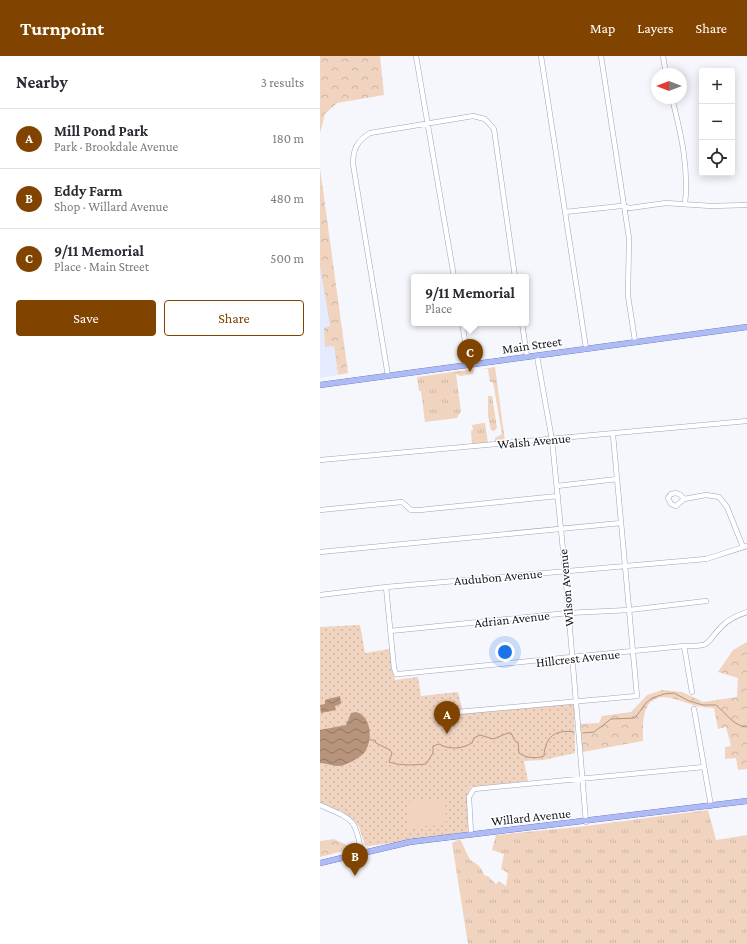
<!DOCTYPE html>
<html lang="en">
<head>
<meta charset="utf-8">
<style>
	body { margin:0; font-family:"Crimson Pro",serif; background:#f2f2f3; color:#2b2b33 }
	.controls { position:absolute; right:12px; top:12px; display:grid; overflow:hidden; border-radius:4px; box-shadow:0 2px 10px #0003 }
	.controls button { width:36px; height:36px; display:grid; place-items:center; padding:0; border:0; border-bottom:1px solid #e1e1e2; background:#fff; color:#2b2b33; font:20px sans-serif }
	.compass { position:absolute; left:331px; top:12px; width:36px; height:36px; border-radius:50%; background:#fff; box-shadow:0 2px 10px #0003; rotate:270deg }
	.you { position:absolute; left:185px; top:596px; width:14px; height:14px; margin:-10px; border:3px solid #fff; border-radius:50%; background:#1a73e8; box-shadow:0 0 0 6px #1a73e833 }
	.badge { display:grid; place-items:center; width:26px; height:26px; border-radius:50%; background:#814400; color:#fff; font-size:13px; font-weight:700 }
	.pin { position:absolute; translate:-50% -33px; filter:drop-shadow(0 1px 2px #0008) }
	.pin::after { content:''; position:absolute; top:21px; width:14px; height:12px; background:inherit; clip-path:polygon(0 0,100% 0,50% 100%) }
	.popup { position:absolute; left:91px; top:218px; width:118px; height:52px; box-sizing:border-box; display:grid; place-content:center; border-radius:4px; background:#fff; filter:drop-shadow(0 1px 3px #0005); font-size:13px; white-space:nowrap; color:#7c7c81 }
	.popup b { font-size:15px; color:#2b2b33 }
	.popup::after { content:''; position:absolute; left:50%; top:100%; margin-left:-8px; border:8px solid transparent; border-top-color:#fff }
	.list { margin:0; padding:0; list-style:none }
	h2 { display:flex; justify-content:space-between; align-items:center; height:52px; margin:0; padding:0 16px; font-size:17px }
	h2 small { font-size:13px; font-weight:400; color:#7c7c81 }
	.list li { display:grid; grid-template-columns:26px 1fr auto; gap:12px; align-items:center; box-sizing:border-box; height:60px; padding:0 16px; border-top:1px solid #e1e1e2 }
	.list b { display:block; font-size:15px; white-space:nowrap }
	.list p { margin:0; font-size:13px; white-space:nowrap; color:#7c7c81 }
	.list em { font-size:13px; font-style:normal; color:#7c7c81 }
	.actions { display:flex; gap:8px; padding:12px 16px }
	.actions a { flex:1; padding:9px 0; border:1px solid #814400; border-radius:4px; text-align:center; font-size:14px; color:#814400 }
	.actions .main { background:#814400; color:#fff }
	.icon { flex:none; width:22px; height:22px; fill:none; stroke:currentColor; stroke-width:2; stroke-linecap:round; stroke-linejoin:round }
	.map { position:relative; flex:none; width:427px; height:888px; overflow:hidden }
	header { display:flex; align-items:center; gap:24px; box-sizing:border-box; height:56px; padding:0 20px; background:#814400; color:#fff }
	header strong { font-size:19px }
	nav { display:flex; gap:22px; margin-inline-start:auto; font-size:14px }
	main { display:flex }
	aside { flex:1; background:#fff }
	.map>svg:first-child { display:block }
	.built { fill:#e5ebff }
	.grass { fill:url(#grass-tufts) }
	.forest { fill:url(#forest-crowns) }
	.park { fill:url(#park-dots) }
	.pitch { fill:#f0d4c0 }
	.water { fill:url(#water-waves) }
	.lines { fill:none; stroke-linecap:round; stroke-linejoin:round }
	.stream { stroke:#b6937a; stroke-width:1 }
	.minor-casing { stroke:#9da4bd; stroke-width:5.5 }
	.major-casing { stroke:#5463a7; stroke-width:6 }
	.minor { stroke:#fff; stroke-width:4.5 }
	.major { stroke:#aebbf7; stroke-width:5.5 }
	.labels { text-anchor:middle; dominant-baseline:central; stroke-width:3; stroke-linejoin:round; paint-order:stroke }
	.street-label { font-size:13px; fill:#12141d; stroke:#fff }
</style>
</head>
<body>
<header>
<strong>Turnpoint</strong>
<nav><a>Map</a><a>Layers</a><a>Share</a></nav>
</header>
<main>
<aside>
<h2>Nearby<small>3 results</small></h2>
<ul class="list">
<li><span class="badge">A</span><div><b>Mill Pond Park</b><p>Park · Brookdale Avenue</p></div><em>180 m</em></li>
<li><span class="badge">B</span><div><b>Eddy Farm</b><p>Shop · Willard Avenue</p></div><em>480 m</em></li>
<li><span class="badge">C</span><div><b>9/11 Memorial</b><p>Place · Main Street</p></div><em>500 m</em></li>
</ul>
<div class="actions"><a class="main">Save</a><a>Share</a></div>
</aside>
<div class="map">
<svg width="427" height="888" viewBox="0 0 427 888">
	<defs>
		<pattern id="grass-tufts" width="24" height="20" patternUnits="userSpaceOnUse"><rect width="24" height="20" fill="#f0d4c0"/><path d="M3 7l-1-3M5 7V3M7 7l1-3M15 17l-1-3M17 17v-4M19 17l1-3" fill="none" stroke="#cdb5a5"/></pattern>
		<pattern id="forest-crowns" width="20" height="18" patternUnits="userSpaceOnUse"><rect width="20" height="18" fill="#f0d4c0"/><path d="M2 6a3 3 0 1 1 6 0M12 15a3 3 0 1 1 6 0" fill="none" stroke="#cdb5a5"/></pattern>
		<pattern id="park-dots" width="8" height="8" patternUnits="userSpaceOnUse"><rect width="8" height="8" fill="#f0d4c0"/><path d="M2 2h.1M6 6h.1" fill="none" stroke="#cdb5a5" stroke-width="1.8" stroke-linecap="round"/></pattern>
		<pattern id="water-waves" width="16" height="10" patternUnits="userSpaceOnUse"><rect width="16" height="10" fill="#b6937a"/><path d="M0 5q4-4 8 0t8 0" fill="none" stroke="#937763"/></pattern>
	</defs>
	<rect width="100%" height="100%" fill="#f5f7fc"/>
	<path class="built" d="M0,211L10,270L5,291L14,290L18,319L0,322Z"/>
	<path class="grass" d="M175,311L185,385L175,386V382L182,378L173,326H170L168,313H163Z
		M154,313L153,318L140,320L136,318L141,355L137,362L105,366L101,335H99L97,321Z
		M168,340H172L177,372L174,375L171,374L168,360Z
		M163,367H165L168,387L152,388L151,375L153,374L152,369Z
		M388,754L396,784L427,779V888H148L132,787L140,783L150,804C157,807 162,812 164,819L169,821L176,828L179,825L186,830L188,817L181,813L184,798L172,794L176,779L258,771Z"/>
	<path class="forest" d="M0,0H60L64,39L17,47L5,58L0,77Z
		M0,112L28,317L18,319L14,290L5,291L4,272L10,270L0,211Z
		M427,586V713L418,714L416,702L405,703V691L411,690L406,671L398,673L394,652C387,651 379,651 373,649C359,645 337,633 327,651C322,661 323,675 323,685L262,696L260,668L279,667L282,660L311,656L327,639L342,634L362,636L383,646L417,641L418,622L398,616L413,594Z
		M14,783L31,791L27,794L0,801V785Z"/>
	<path class="park" d="M40,569L45,597L70,593L75,624L98,621L101,640L138,636L143,657L246,648L254,649L255,697L223,704L204,705L208,725L151,731L147,739L149,776L49,790L45,789L39,771L32,762L0,747V571Z"/>
	<path class="pitch" d="M125,743L126,769L89,771L87,746Z"/>
	<path class="water" d="M20,640L21,648L15,650L16,654L1,657L0,649L5,648V644Z
		M36,656C53,661 53,687 43,698C42,700 27,708 24,709C15,712 9,707 0,707V674L26,669L31,657Z"/>
	<g class="lines">
		<path class="stream" d="M263,677L274,676L291,663L315,662L326,647L332,642L344,638L354,637L369,645L383,649H396C405,656 414,671 427,671
			M50,684H55L56,687L70,694L72,697L69,706C81,710 94,709 106,708L113,697V690L119,688C129,694 142,693 152,687L154,682L160,679L173,683L188,677H191L195,685L198,687L199,697C206,702 216,703 224,700C225,681 235,673 254,676"/>
		<defs>
			<path id="minor" d="M96,0L134,221
				M221,0L266,292
				M281,0L309,182L308,240L315,285
				M343,0L346,18
				M352,42C361,78 369,111 365,148
				M245,156L301,150L310,152L346,147L391,150L427,149
				M142,267L149,308
				M202,267L207,301
				M217,300L232,384L245,514L266,766
				M68,320L33,108C33,93 37,85 50,77L153,60L165,63L174,73L195,221
				M0,404L427,365
				M237,430L297,423
				M364,443C360,438 358,436 351,438L348,442L351,448L356,450L364,443L386,439L399,441L407,451L423,491
				M0,454L82,446L91,454H100L238,440
				M0,496L301,467
				M66,531L74,612L76,618H79L364,590C394,590 384,588 402,570C409,563 418,559 427,556
				M0,539L66,531L386,503L427,490
				M70,575L248,557L309,554L386,545
				M364,590L372,636
				M374,653L391,750
				M127,657L317,640L293,379
				M0,749C31,763 36,761 41,796
				M151,778L149,741L154,733L384,711"/>
			<path id="major" d="M0,329L427,271
				M0,807L90,786L427,745"/>
		</defs>
		<use href="#minor" class="minor-casing"/>
		<use href="#major" class="major-casing"/>
		<use href="#minor" class="minor"/>
		<use href="#major" class="major"/>
	</g>
	<g class="labels">
		<g class="street-label">
			<text transform="translate(212 289) rotate(-8)">Main Street</text>
			<text transform="translate(214 385) rotate(-5)">Walsh Avenue</text>
			<text transform="translate(178 521) rotate(-5)">Audubon Avenue</text>
			<text transform="translate(246 532) rotate(-95)">Wilson Avenue</text>
			<text transform="translate(192 563) rotate(-6)">Adrian Avenue</text>
			<text transform="translate(258 602) rotate(-6)">Hillcrest Avenue</text>
			<text transform="translate(211 761) rotate(-6)">Willard Avenue</text>
		</g>
	</g>
</svg>
<div class="controls">
<button>+</button>
<button>−</button>
<button><svg class="icon" aria-label="locate" viewBox="0 0 24 24"><circle cx="12" cy="12" r="6"/><path d="M12 2v4M12 18v4M2 12h4M18 12h4"/></svg></button>
</div>
<svg class="compass" viewBox="-18 -18 36 36"><path d="M0-13l5 13h-10z" fill="#e53935"/><path d="M0 13l5-13h-10z" fill="#7c7c81"/></svg>
<div class="you"></div>
<div class="pin badge" style="left:127px;top:678px">A</div>
<div class="pin badge" style="left:35px;top:820px">B</div>
<div class="pin badge" style="left:150px;top:316px">C</div>
<div class="popup"><b>9/11 Memorial</b>Place</div>
</div>
</main>
</body>
</html>
